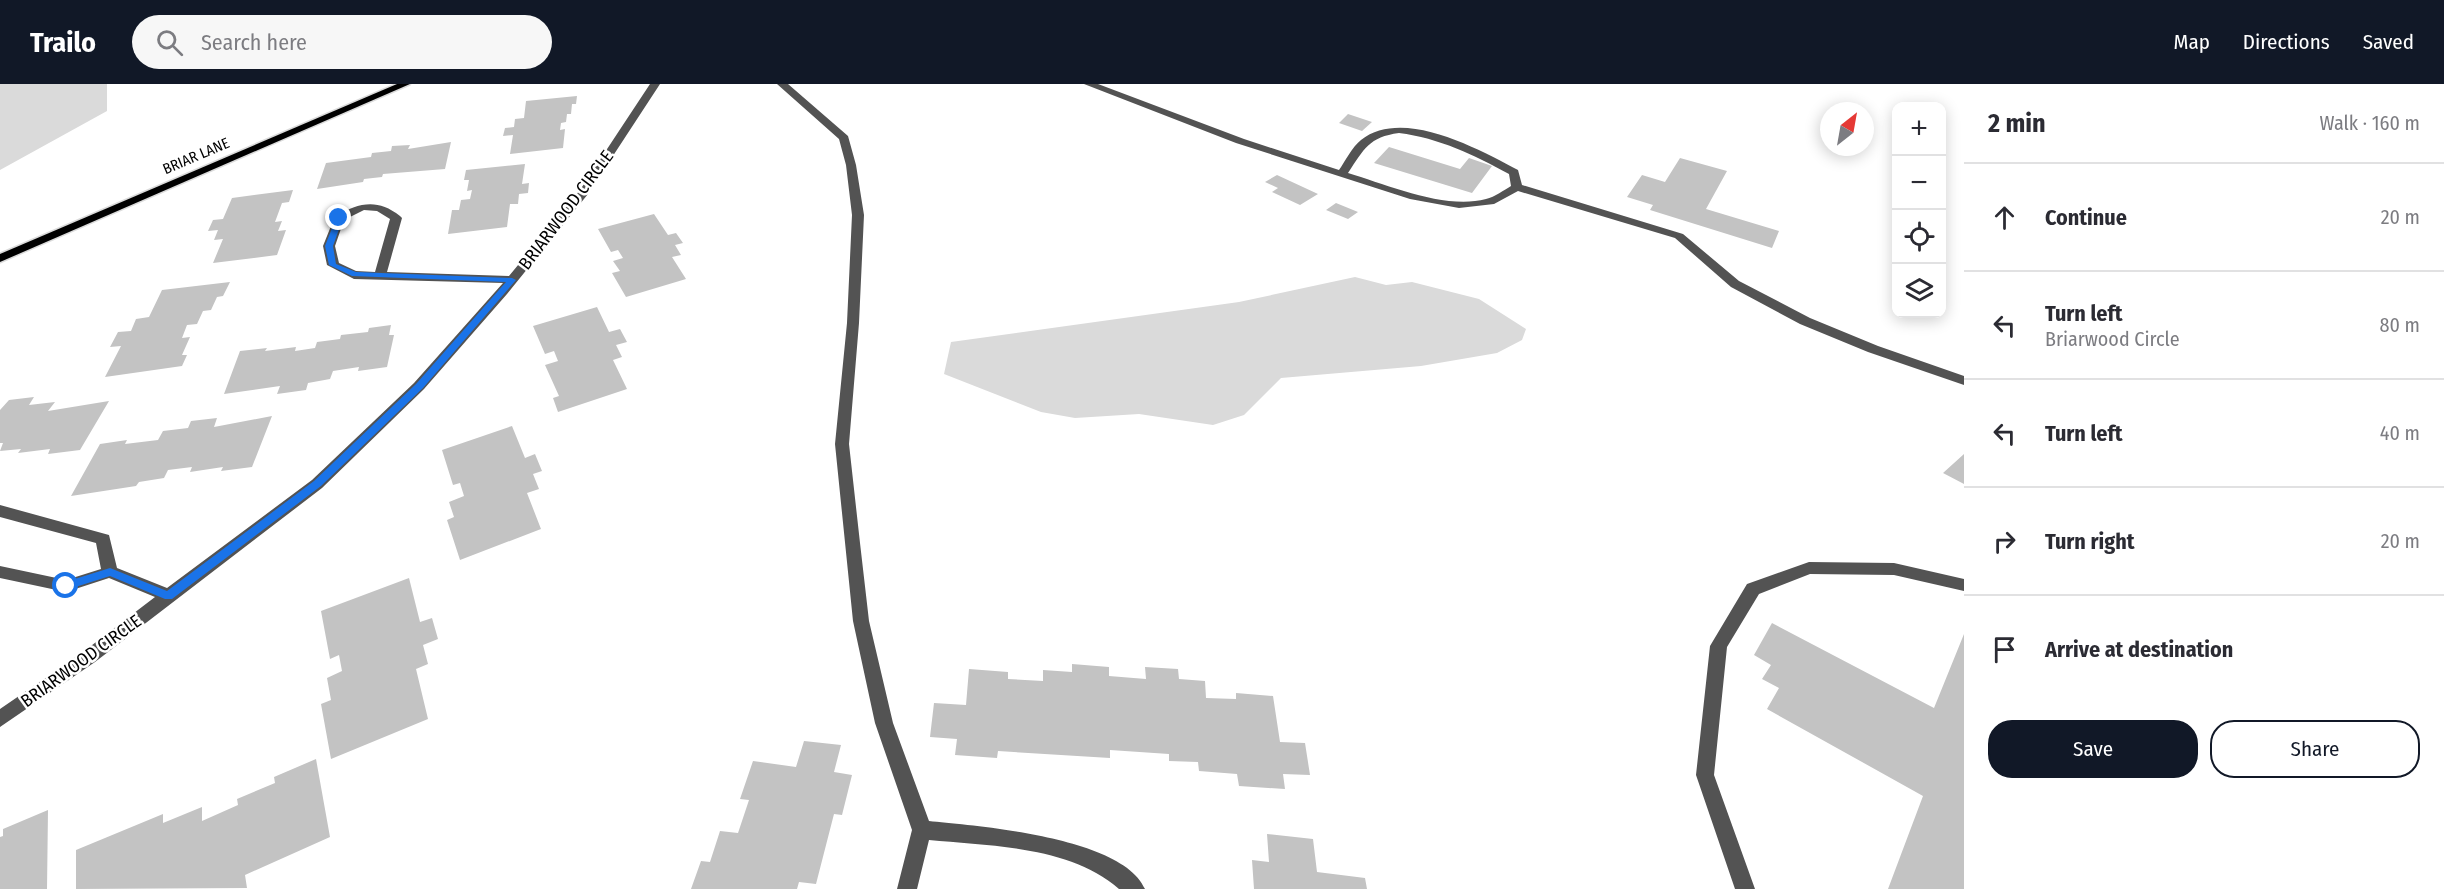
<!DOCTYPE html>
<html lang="en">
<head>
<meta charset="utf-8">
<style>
	body { margin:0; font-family:"Fira Sans Condensed",sans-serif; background:#f7f7f7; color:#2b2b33 }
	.controls { position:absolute; right:18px; top:18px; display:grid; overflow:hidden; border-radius:12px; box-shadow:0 3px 15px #0003 }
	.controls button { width:54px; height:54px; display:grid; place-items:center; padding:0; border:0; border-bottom:2px solid #e1e1e2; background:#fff; color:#2b2b33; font:30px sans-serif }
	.compass { position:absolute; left:1820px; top:18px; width:54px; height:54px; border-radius:50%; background:#fff; box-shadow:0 3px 15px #0003; rotate:31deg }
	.stop { position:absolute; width:18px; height:18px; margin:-14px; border:4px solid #1a73e8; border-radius:50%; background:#fff }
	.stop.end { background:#1a73e8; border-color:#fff; box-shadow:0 2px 6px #0008 }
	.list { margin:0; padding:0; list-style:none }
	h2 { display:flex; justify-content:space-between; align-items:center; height:78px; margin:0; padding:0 24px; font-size:26px }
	h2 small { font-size:20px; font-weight:400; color:#7c7c81 }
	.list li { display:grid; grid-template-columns:39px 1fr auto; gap:18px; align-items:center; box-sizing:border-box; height:108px; padding:0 24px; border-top:2px solid #e1e1e2 }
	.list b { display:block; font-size:22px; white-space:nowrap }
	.list p { margin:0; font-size:20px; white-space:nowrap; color:#7c7c81 }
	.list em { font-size:20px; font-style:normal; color:#7c7c81 }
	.actions { display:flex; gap:12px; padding:18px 24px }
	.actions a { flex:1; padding:14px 0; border:2px solid #111827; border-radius:24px; text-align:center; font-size:21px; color:#111827 }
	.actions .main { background:#111827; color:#fff }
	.icon { flex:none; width:33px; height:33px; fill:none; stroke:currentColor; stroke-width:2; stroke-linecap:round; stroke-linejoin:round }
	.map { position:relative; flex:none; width:1964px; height:805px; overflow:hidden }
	header { display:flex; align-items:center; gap:36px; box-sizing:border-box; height:84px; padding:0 30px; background:#111827; color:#fff }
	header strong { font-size:28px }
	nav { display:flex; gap:33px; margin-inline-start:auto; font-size:21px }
	.search { width:420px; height:54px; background:#f7f7f7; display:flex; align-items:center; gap:15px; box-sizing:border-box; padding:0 21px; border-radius:33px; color:#7c7c81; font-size:22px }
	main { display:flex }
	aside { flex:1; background:#fff }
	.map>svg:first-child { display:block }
	.green { fill:#dadada }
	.building { fill:#c3c3c3 }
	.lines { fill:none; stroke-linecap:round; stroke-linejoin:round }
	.major-casing { stroke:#dbdbdb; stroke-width:3 }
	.minor { fill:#535353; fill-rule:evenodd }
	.major { fill:#000; fill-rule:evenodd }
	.route { fill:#1a73e8 }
	.labels { text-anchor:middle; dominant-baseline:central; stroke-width:5; stroke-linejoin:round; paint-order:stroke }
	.far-street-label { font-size:15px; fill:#000; stroke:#fff }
	.street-label { font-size:18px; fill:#000; stroke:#fff }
</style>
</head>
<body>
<header>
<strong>Trailo</strong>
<div class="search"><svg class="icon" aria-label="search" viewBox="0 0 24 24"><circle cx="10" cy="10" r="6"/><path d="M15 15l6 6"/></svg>Search here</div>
<nav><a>Map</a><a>Directions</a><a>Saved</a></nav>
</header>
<main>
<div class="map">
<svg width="1964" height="805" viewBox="0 0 1964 805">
	<rect width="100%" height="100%" fill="#fff"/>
	<path class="green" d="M0,0H107V27L0,86Z
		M1355,193L1386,201L1412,198L1479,215L1526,245L1522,256L1497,269L1421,282L1281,294L1244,331L1213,341L1139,330L1075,334L1041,328L944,290L951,258L1239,218Z"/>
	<path class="building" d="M577,12L576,20H572L571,30H567L566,38L561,39L560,46L565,45L563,64L510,70L513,51L503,52L505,44L514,43L515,35L524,34L526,17Z
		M1348,30L1372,38L1362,47L1339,39Z
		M451,58L445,85L383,90L382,93L364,95L363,98L317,105L326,79L371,73L372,69L391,67L392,62L410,61L408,65Z
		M1389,63L1460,85L1469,74L1492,82L1472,109L1374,79Z
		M1680,74L1727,87L1706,125L1779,147L1772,164L1650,126L1653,121L1627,113L1642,91L1665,98Z
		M525,80L522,100L529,99L528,109L519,110L518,120H510L507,143L448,150L452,126H459L461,116L470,115L472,106L467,107L469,96H464L466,86Z
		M1277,91L1318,110L1300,121L1272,108L1278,104L1265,98Z
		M293,106L289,118L282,119L275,138L282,137L278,147L286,146L277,171L213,179L223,155L214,156L218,146L208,147L213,136L223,135L232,114Z
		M1336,119L1358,128L1348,135L1326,126Z
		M654,130L668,151L676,149L683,159L675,161L681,171L672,173L686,195L626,213L612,189L620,187L613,177L623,174L618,166L611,168L598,145Z
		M230,198L223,212L217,213L211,226L203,227L197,240L187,241L182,254L190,253L182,271H187L182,282L105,293L121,262L110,263L118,248L131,247L136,235L149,233L162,206Z
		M597,223L609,248L620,245L627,258L616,261L622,273L613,276L627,305L558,328L553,314L559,312L545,281L558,277L554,267L545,270L533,242Z
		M391,241L389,251H394L387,283L358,287L359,283L333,287L330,295L308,299L306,306L277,310L280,302L224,310L240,267L267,264L265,267L296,263L295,267L315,264L317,258L340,255L341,251L368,248L369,244Z
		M34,313L29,321L55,318L48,327L109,317L80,366L48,370L50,365L18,369L21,365L0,367L3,359H0V326L9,316Z
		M272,332L252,383L221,387L223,383L190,388L192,383L168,386L164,394L139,398L136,402L71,412L100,360L127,356L125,360L158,356L163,347L188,344L191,337L217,334L214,343Z
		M512,342L525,374L535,370L542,387L533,390L539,405L527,409L541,445L460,476L447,436L454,433L449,418L464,412L460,399L453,401L442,366Z
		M1964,370V400L1943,389Z
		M409,494L420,538L432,534L438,555L423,561L428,580L416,585L428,635L331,675L321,620L331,616L327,594L342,587L339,571L330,575L321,527Z
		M1772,539L1934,624L1964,550V805H1888L1923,712L1767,625L1779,604L1762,595L1771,581L1754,571Z
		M1072,580L1109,583V592L1146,595L1145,583L1178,585L1179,595L1205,597L1206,614L1236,615V609L1273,612L1280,658L1305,659L1310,691L1283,690L1285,705L1239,702L1237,690L1199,687L1198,678L1169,677V670L1110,666V674L998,667L997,674L955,671L957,655L930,653L934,619L966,621L969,585L1008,588V595L1043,597V586L1072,588Z
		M804,657L841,661L834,688L852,691L842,731L834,730L816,800L799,798L797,805H691L701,777L710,778L720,747L738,749L749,716L740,715L753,677L796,683Z
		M316,675L330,753L245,791L247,804L76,805V766L163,730V739L202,723V737L238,721L237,715L275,699L274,693Z
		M48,726L47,805H0V753L3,752V745Z
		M1267,750L1313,755L1317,788L1365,794L1367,805H1254L1252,776L1269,778Z"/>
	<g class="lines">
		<defs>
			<path id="major" d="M397,0H410L0,178V170Z"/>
		</defs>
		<use href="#major" class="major-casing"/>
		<path class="minor" d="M650,0H660L588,110L507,210L424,305L322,404L95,578L0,643V625L83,568L155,513L109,494L66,508L0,494V482L66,496L101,485L96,459L0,433V421L109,451L117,484L167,504L312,396L414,299L503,199L354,195L327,181L323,162L335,132C359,119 377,114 400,132L402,134L387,188L509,192L580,106ZM364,126L377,127L390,135L375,188L356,187L339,179L335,162L344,136Z
			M777,0H788L848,52L856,81L864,131L859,239L849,360L860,459L869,537L893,639L929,737C979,742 1123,753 1145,805H1119C1070,762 991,762 929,756L917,805H897L912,746L875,639L853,537L835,360L847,239L852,131L846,81L839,55Z
			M1084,0H1098L1244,55L1339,86C1346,76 1352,63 1361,56C1403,23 1478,65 1518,86L1522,101L1683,150L1739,197L1810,234L1878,262L1964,292V301L1868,268L1800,240L1731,203L1675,154L1518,107L1494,120L1459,124L1410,115L1236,59ZM1399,49C1439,54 1474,71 1509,90L1511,102C1504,106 1495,113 1486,115C1445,126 1388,101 1348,89C1364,65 1369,53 1399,49Z
			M1809,478L1894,479L1964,495V507L1894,491L1810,490L1759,510L1727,563L1714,691L1755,805H1735L1696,691L1710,562L1747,500Z"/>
		<use href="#major" class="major"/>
	</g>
	<path class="route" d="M339,131L343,134L333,162L336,180L356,188L512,194L516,196L423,304L321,402L172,515H165L110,492L66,506L62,505V499L110,484L167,507L314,397L416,300L506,198L352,192L329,181L325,162L336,134Z"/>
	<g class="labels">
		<g class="far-street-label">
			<text transform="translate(196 72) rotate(-23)">BRIAR LANE</text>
		</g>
		<g class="street-label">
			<text transform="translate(566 126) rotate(-53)">BRIARWOOD CIRCLE</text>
			<text transform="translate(81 577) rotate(-36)">BRIARWOOD CIRCLE</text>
		</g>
	</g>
</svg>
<div class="controls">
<button>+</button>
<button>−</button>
<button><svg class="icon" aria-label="locate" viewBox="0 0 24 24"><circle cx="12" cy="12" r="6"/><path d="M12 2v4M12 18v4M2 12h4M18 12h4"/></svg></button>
<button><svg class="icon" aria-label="layers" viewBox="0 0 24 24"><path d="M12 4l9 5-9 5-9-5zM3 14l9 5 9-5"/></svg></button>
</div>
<svg class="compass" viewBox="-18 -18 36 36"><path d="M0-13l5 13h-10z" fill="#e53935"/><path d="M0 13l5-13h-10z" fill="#7c7c81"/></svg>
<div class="stop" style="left:66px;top:502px"></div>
<div class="stop end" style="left:339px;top:134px"></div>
</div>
<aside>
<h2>2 min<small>Walk · 160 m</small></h2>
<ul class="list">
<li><svg class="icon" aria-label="ahead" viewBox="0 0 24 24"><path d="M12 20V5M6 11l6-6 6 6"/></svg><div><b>Continue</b></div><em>20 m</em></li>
<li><svg class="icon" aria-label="left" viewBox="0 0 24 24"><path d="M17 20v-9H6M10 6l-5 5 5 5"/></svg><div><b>Turn left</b><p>Briarwood Circle</p></div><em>80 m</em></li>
<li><svg class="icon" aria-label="left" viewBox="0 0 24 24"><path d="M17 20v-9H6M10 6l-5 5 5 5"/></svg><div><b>Turn left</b></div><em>40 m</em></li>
<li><svg class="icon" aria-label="right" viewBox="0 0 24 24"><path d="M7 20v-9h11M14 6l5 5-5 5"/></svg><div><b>Turn right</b></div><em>20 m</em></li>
<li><svg class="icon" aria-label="arrive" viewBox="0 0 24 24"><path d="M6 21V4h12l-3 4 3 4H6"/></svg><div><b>Arrive at destination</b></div></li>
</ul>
<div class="actions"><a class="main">Save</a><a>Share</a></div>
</aside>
</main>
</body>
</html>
